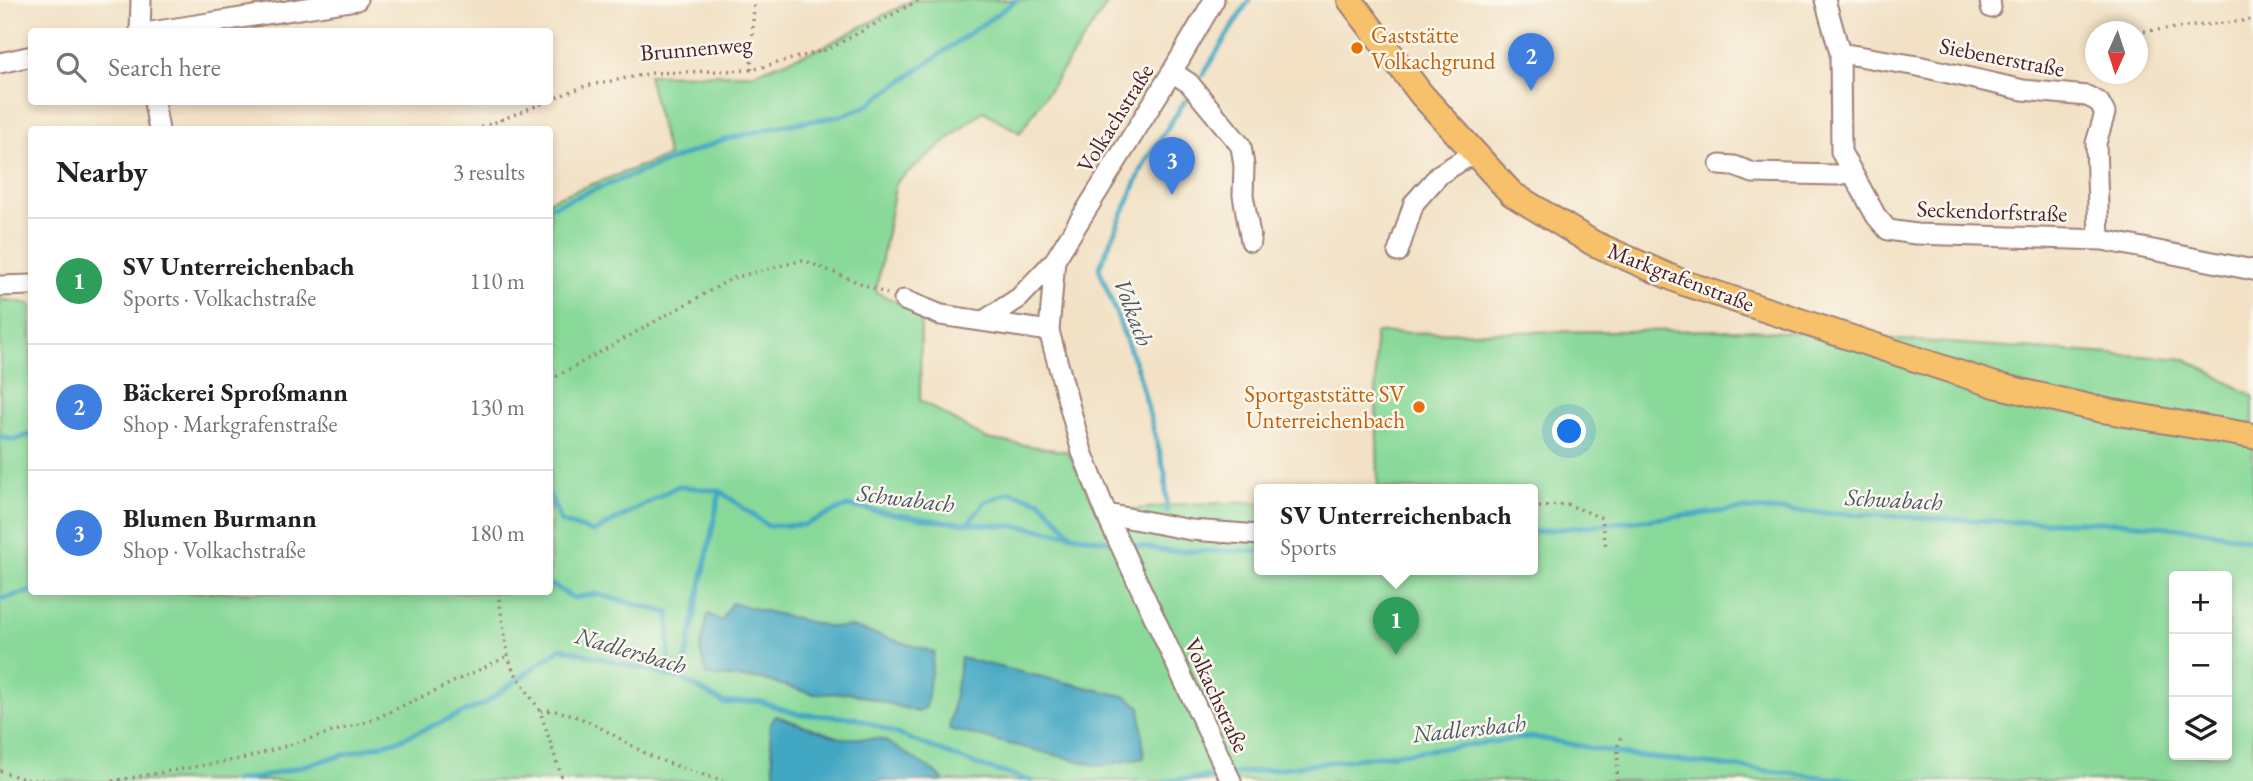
<!DOCTYPE html>
<html lang="en">
<head>
<meta charset="utf-8">
<style>
	body { margin:0; font-family:"EB Garamond",serif; background:#f2f2f2; color:#202124 }
	.controls { position:absolute; right:21px; bottom:21px; display:grid; overflow:hidden; border-radius:7px; box-shadow:0 4px 10px #0003 }
	.controls button { width:63px; height:63px; display:grid; place-items:center; padding:0; border:0; border-bottom:2px solid #e0e0e0; background:#fff; color:#202124; font:35px sans-serif }
	.compass { position:absolute; left:2085px; top:21px; width:63px; height:63px; border-radius:50%; background:#fff; box-shadow:0 4px 10px #0003; rotate:183deg }
	.you { position:absolute; left:1570px; top:432px; width:24px; height:24px; margin:-18px; border:5px solid #fff; border-radius:50%; background:#1a73e8; box-shadow:0 0 0 10px #1a73e833 }
	.badge { display:grid; place-items:center; width:46px; height:46px; border-radius:50%; background:#db2777; color:#fff; font-size:23px; font-weight:700 }
	.pin { position:absolute; translate:-50% -58px; filter:drop-shadow(0 2px 4px #0008) }
	.pin::after { content:''; position:absolute; top:37px; width:24px; height:21px; background:inherit; clip-path:polygon(0 0,100% 0,50% 100%) }
	.popup { position:absolute; left:1254px; top:484px; width:284px; height:91px; box-sizing:border-box; display:grid; place-content:center; border-radius:7px; background:#fff; filter:drop-shadow(0 2px 5px #0005); font-size:23px; white-space:nowrap; color:#757577 }
	.popup b { font-size:26px; color:#202124 }
	.popup::after { content:''; position:absolute; left:50%; top:100%; margin-left:-14px; border:14px solid transparent; border-top-color:#fff }
	.list { margin:0; padding:0; list-style:none }
	h2 { display:flex; justify-content:space-between; align-items:center; height:91px; margin:0; padding:0 28px; font-size:30px }
	h2 small { font-size:23px; font-weight:400; color:#757577 }
	.list li { display:grid; grid-template-columns:46px 1fr auto; gap:21px; align-items:center; box-sizing:border-box; height:126px; padding:0 28px; border-top:2px solid #e0e0e0 }
	.list b { display:block; font-size:26px; white-space:nowrap }
	.list p { margin:0; font-size:23px; white-space:nowrap; color:#757577 }
	.list em { font-size:23px; font-style:normal; color:#757577 }
	.icon { flex:none; width:38px; height:38px; fill:none; stroke:currentColor; stroke-width:2; stroke-linecap:round; stroke-linejoin:round }
	.map { position:relative; flex:none; width:2253px; height:781px; overflow:hidden }
	.search { position:absolute; background:#fff; box-shadow:0 4px 10px #0003; left:28px; top:28px; width:525px; height:77px; display:flex; align-items:center; gap:18px; box-sizing:border-box; padding:0 24px; border-radius:7px; color:#757577; font-size:26px }
	.panel { position:absolute; background:#fff; box-shadow:0 4px 10px #0003; left:28px; top:126px; width:525px; height:469px; border-radius:7px }
	.map>svg:first-child { display:block }
	.green { fill:#89d999; stroke:#6a7c62; stroke-width:2; fill-rule:evenodd }
	.water { fill:#43a7c3; stroke:#466377; stroke-width:2 }
	.lines { fill:none; stroke-linecap:round; stroke-linejoin:round }
	.stream { stroke:#43a7c3; stroke-width:5 }
	.minor-casing { stroke:#9e8078; stroke-width:23 }
	.major-casing { stroke:#9e8078; stroke-width:28 }
	.path { stroke:#9e8078; stroke-width:3.5; stroke-dasharray:2 5; stroke-linecap:butt }
	.minor { stroke:#fff; stroke-width:19 }
	.major { stroke:#f6c16b; stroke-width:24 }
	.food-dot { fill:#e8710a; stroke:#fbf7ec; stroke-width:2.5 }
	.labels { text-anchor:middle; dominant-baseline:central; stroke-width:5; stroke-linejoin:round; paint-order:stroke }
	.food-label { font-size:23px; fill:#c56008; stroke:#fbf7ec; text-anchor:start }
	.street-label { font-size:23px; fill:#4a1f2b; stroke:#fbf7ec }
	.water-label { font-size:24px; font-style:italic; fill:#475568; stroke:#fbf7ec }
</style>
</head>
<body>
<div class="map">
<svg width="2253" height="781" viewBox="0 0 2253 781">
	<rect width="100%" height="100%" fill="#fbf7ec"/>
	<filter id="ink" filterUnits="userSpaceOnUse"><feTurbulence type="fractalNoise" baseFrequency=".0143" numOctaves="2"/><feDisplacementMap in="SourceGraphic" scale="14" xChannelSelector="R" yChannelSelector="G"/><feConvolveMatrix kernelMatrix="1 2 1 2 8 2 1 2 1" color-interpolation-filters="sRGB"/></filter>
	<filter id="wash" filterUnits="userSpaceOnUse"><feTurbulence type="fractalNoise" baseFrequency=".00686" numOctaves="4" result="noise"/><feDisplacementMap in="SourceGraphic" scale="28" xChannelSelector="R" yChannelSelector="G"/><feGaussianBlur stdDeviation="1.57" result="paint"/><feColorMatrix in="noise" values="0 0 0 0 0 0 0 0 0 0 0 0 0 0 0 0 0 1.4 0 .05"/><feComposite in="paint" operator="in"/></filter>
	<g filter="url(#wash)">
		<rect width="100%" height="100%" fill="#f2e1c4"/>
		<path class="green" d="M913,0H1110L1020,133L983,111L896,182L876,292L921,314L920,400L986,439L1068,452L1099,513L1185,504L1259,502L1260,569H1532V489H1378L1375,333L1752,330L2186,359L2253,396V781H0V299L31,304L32,592H550V200L668,156L648,75L752,74L823,47ZM2174,576H2227V755H2174Z"/>
		<path class="water" d="M731,603L831,627H851L934,652L926,707L918,712L851,693L814,694L761,679L707,676L700,650L708,614L722,621Z
			M961,658L1128,697L1140,707L1144,758L1099,766L949,729Z
			M776,716L840,738L882,739L931,769L945,781H801L775,777L769,726Z"/>
		<g class="lines">
			<path class="stream" d="M1202,76L1249,0
				M550,207L723,140L785,125L841,116L865,107L1017,0
				M0,436L13,440L32,434
				M550,496L561,522L594,532L678,486L720,491L768,526L804,525L847,506L937,521L1025,527L1114,542
				M1167,512L1165,473L1138,371L1099,268L1145,162L1185,101
				M968,523L985,502L1010,492L1041,501L1072,535
				M1532,532L1746,509L2014,522H2117L2200,530L2253,540
				M1127,544L1167,551H1260
				M550,584L574,598L596,594L669,613V676
				M0,599L32,591
				M682,679L720,491
				M1233,774L1533,737L1628,755L1858,781
				M233,781L258,778L399,740L484,704L561,648L682,679L724,703L758,701L798,714L856,718L977,765L1032,781
				M1166,781L1224,775"/>
		</g>
	</g>
	<g filter="url(#ink)">
		<g class="lines">
			<defs>
				<path id="minor" d="M1825,0L1840,53L1841,152L1876,216L1888,230L1916,234L2103,240L2253,270
					M1990,0L1991,8
					M140,32L141,0
					M151,32L357,0
					M1840,53L1918,66L2023,90L2087,96L2099,102L2105,113L2096,143L2099,240
					M0,63L32,56
					M1172,72L1189,83L1241,146L1244,166L1243,195L1251,241
					M154,102L159,130
					M1720,165L1734,166L1753,173L1838,175L1852,172
					M1398,252L1414,203L1440,174L1474,153
					M1055,260L1049,331L1082,452L1110,523L1231,781
					M0,286L32,285
					M904,300L941,315L1049,331
					M985,320L1019,298L1055,260L1172,72L1214,0
					M1107,514L1191,530L1260,535"/>
				<path id="major" d="M1350,0L1421,94L1512,194L1593,243L1684,283L1995,385L2102,410L2253,436"/>
			</defs>
			<use href="#minor" class="minor-casing"/>
			<use href="#major" class="major-casing"/>
			<path class="path" d="M2137,32L2253,20
				M751,70L754,0
				M550,100L585,86L653,73L751,70L829,49L919,0
				M501,119L502,130
				M475,130L546,102
				M550,380L733,278L803,260L887,294
				M1532,508L1567,504L1602,518L1606,548
				M498,592L508,656L513,670L540,711L563,781
				M541,711C579,706 625,746 660,760C681,768 702,774 723,781
				M0,771L24,779L56,781
				M112,781L246,758L375,719L508,656
				M1617,781L1618,745L1621,736"/>
			<use href="#minor" class="minor"/>
			<use href="#major" class="major"/>
		</g>
	</g>
	<g class="food-dot">
		<circle cx="1357" cy="48" r="7"/>
		<circle cx="1419" cy="407" r="7"/>
	</g>
	<g class="labels">
		<g class="food-label">
			<text x="1371" y="35">Gaststätte<tspan x="1371" dy="26">Volkachgrund</tspan></text>
			<text x="1405" y="394" text-anchor="end">Sportgaststätte SV<tspan x="1405" dy="26">Unterreichenbach</tspan></text>
		</g>
		<g class="street-label">
			<text transform="translate(696 48) rotate(-5)">Brunnenweg</text>
			<text transform="translate(2002 57) rotate(11)">Siebenerstraße</text>
			<text transform="translate(1115 118) rotate(-58)">Volkachstraße</text>
			<text transform="translate(1992 211) rotate(2)">Seckendorfstraße</text>
			<text transform="translate(1681 277) rotate(21)">Markgrafenstraße</text>
			<text transform="translate(1217 695) rotate(65)">Volkachstraße</text>
		</g>
		<g class="water-label">
			<text transform="translate(1134 312) rotate(69)">Volkach</text>
			<text transform="translate(906 498) rotate(7)">Schwabach</text>
			<text transform="translate(1894 499) rotate(3)">Schwabach</text>
			<text transform="translate(631 650) rotate(16)">Nadlersbach</text>
			<text transform="translate(1469 728) rotate(-6)">Nadlersbach</text>
		</g>
	</g>
</svg>
<div class="controls">
<button>+</button>
<button>−</button>
<button><svg class="icon" aria-label="layers" viewBox="0 0 24 24"><path d="M12 4l9 5-9 5-9-5zM3 14l9 5 9-5"/></svg></button>
</div>
<svg class="compass" viewBox="-18 -18 36 36"><path d="M0-13l5 13h-10z" fill="#e53935"/><path d="M0 13l5-13h-10z" fill="#757577"/></svg>
<div class="you"></div>
<div class="pin badge" style="left:1396px;top:655px;background:#2e9e5b">1</div>
<div class="popup"><b>SV Unterreichenbach</b>Sports</div>
<div class="pin badge" style="left:1531px;top:91px;background:#3f7fe0">2</div>
<div class="pin badge" style="left:1172px;top:195px;background:#3f7fe0">3</div>
<div class="search"><svg class="icon" aria-label="search" viewBox="0 0 24 24"><circle cx="10" cy="10" r="6"/><path d="M15 15l6 6"/></svg>Search here</div>
<section class="panel">
<h2>Nearby<small>3 results</small></h2>
<ul class="list">
<li><span class="badge" style="background:#2e9e5b">1</span><div><b>SV Unterreichenbach</b><p>Sports · Volkachstraße</p></div><em>110 m</em></li>
<li><span class="badge" style="background:#3f7fe0">2</span><div><b>Bäckerei Sproßmann</b><p>Shop · Markgrafenstraße</p></div><em>130 m</em></li>
<li><span class="badge" style="background:#3f7fe0">3</span><div><b>Blumen Burmann</b><p>Shop · Volkachstraße</p></div><em>180 m</em></li>
</ul>
</section>
</div>
</body>
</html>
